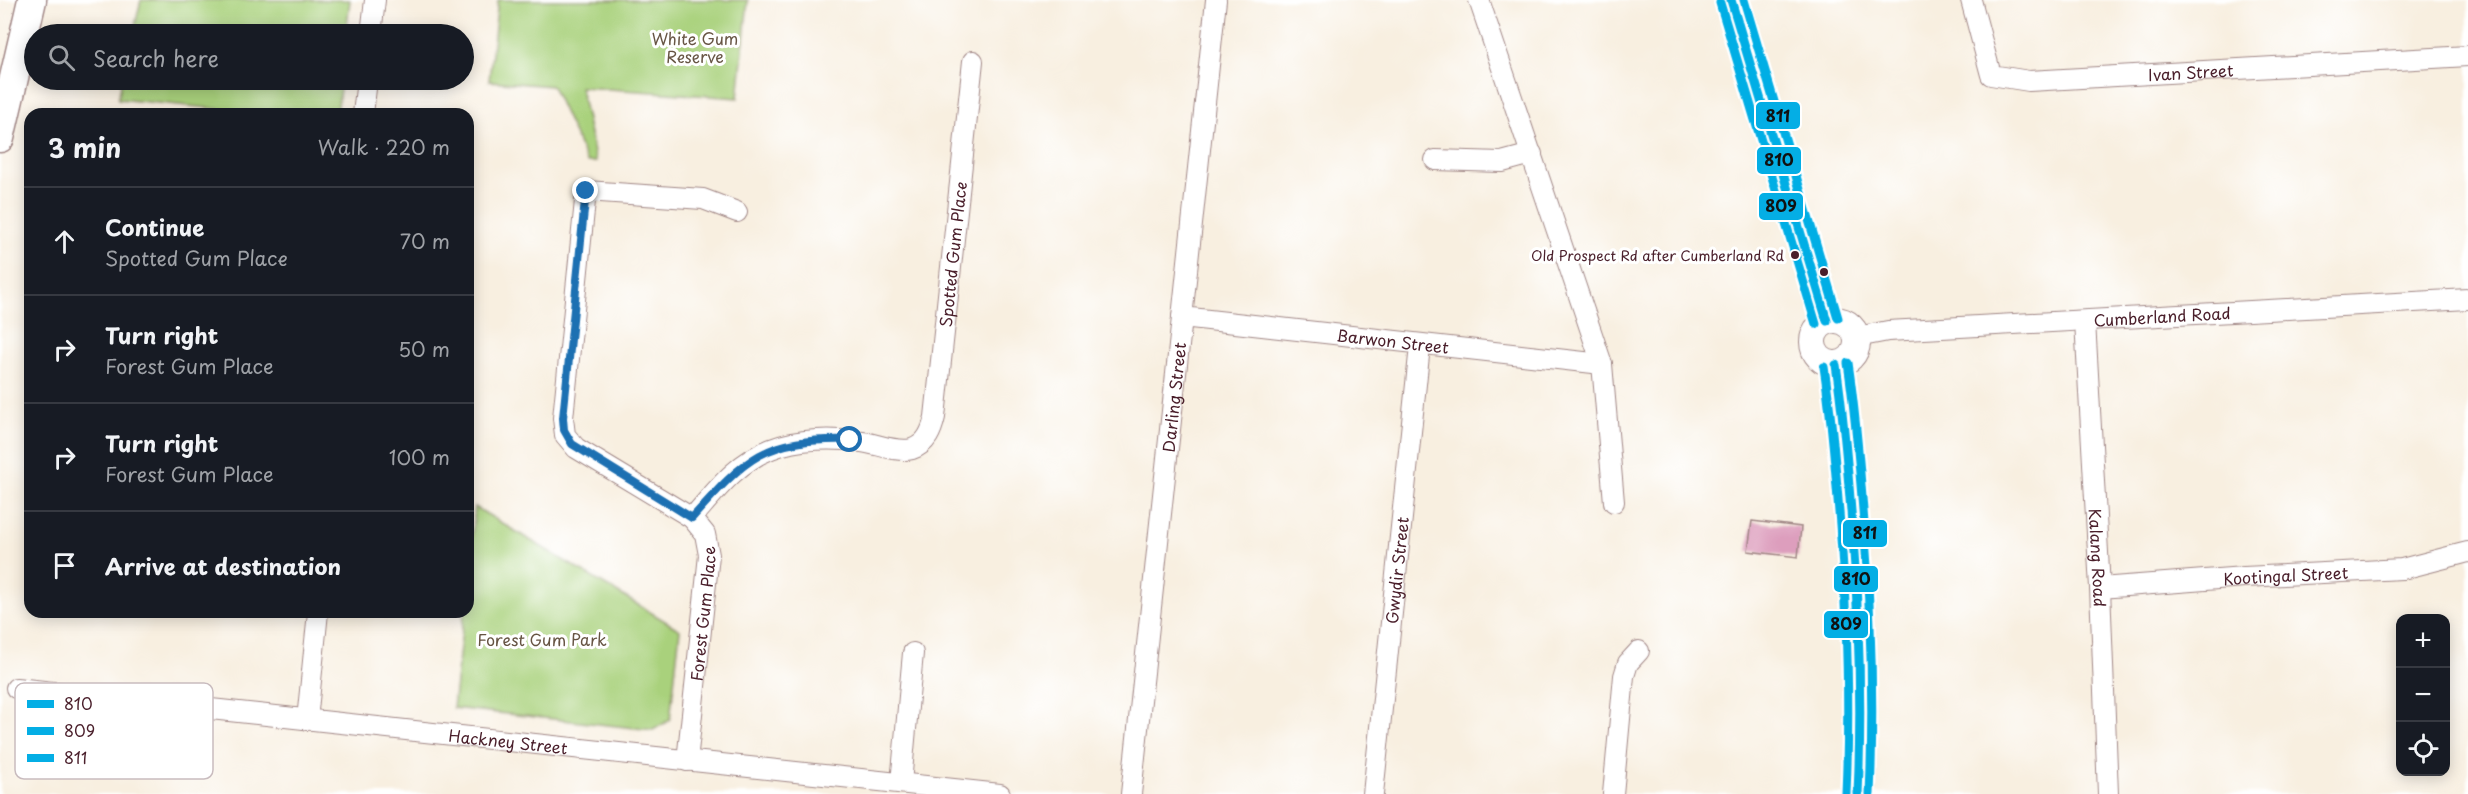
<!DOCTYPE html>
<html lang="en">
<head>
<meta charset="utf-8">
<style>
	body { margin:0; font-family:"Playpen Sans",sans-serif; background:#242831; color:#f1f3f6 }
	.controls { position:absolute; right:18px; bottom:18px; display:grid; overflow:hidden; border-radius:12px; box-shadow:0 3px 15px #0003 }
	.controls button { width:54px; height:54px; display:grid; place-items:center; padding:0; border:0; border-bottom:2px solid #363941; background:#171b24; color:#f1f3f6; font:30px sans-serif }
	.stop { position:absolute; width:18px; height:18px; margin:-14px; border:4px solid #1f6fb2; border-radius:50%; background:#fff }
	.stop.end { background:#1f6fb2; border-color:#fff; box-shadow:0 2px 6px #0008 }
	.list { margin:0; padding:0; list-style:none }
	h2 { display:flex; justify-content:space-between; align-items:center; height:78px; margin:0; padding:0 24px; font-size:26px }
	h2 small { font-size:20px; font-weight:400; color:#9ea1a6 }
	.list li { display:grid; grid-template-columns:39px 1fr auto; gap:18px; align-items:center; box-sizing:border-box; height:108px; padding:0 24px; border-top:2px solid #363941 }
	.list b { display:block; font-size:22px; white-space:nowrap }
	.list p { margin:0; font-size:20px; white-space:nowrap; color:#9ea1a6 }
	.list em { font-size:20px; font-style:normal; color:#9ea1a6 }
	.icon { flex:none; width:33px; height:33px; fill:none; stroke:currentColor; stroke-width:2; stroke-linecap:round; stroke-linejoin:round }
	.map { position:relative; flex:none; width:2468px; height:794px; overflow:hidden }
	.search { position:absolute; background:#171b24; box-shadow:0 3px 15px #0003; left:24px; top:24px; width:450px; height:66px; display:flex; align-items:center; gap:15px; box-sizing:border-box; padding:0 21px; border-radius:33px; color:#9ea1a6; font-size:22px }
	.panel { position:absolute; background:#171b24; box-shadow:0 3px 15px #0003; left:24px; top:108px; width:450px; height:510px; border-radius:18px }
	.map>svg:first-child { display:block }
	.green { fill:#a9d17c; stroke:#7a7854; stroke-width:1.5 }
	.building { fill:#dd9ebd }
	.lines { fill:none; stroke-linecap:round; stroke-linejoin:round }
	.minor-casing { stroke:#a18786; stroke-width:22 }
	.major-casing { stroke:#a18786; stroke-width:28 }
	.highway-casing { stroke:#a18786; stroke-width:31 }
	.minor { stroke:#fff; stroke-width:20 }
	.major { stroke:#fff; stroke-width:26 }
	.highway { stroke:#fff; stroke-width:28 }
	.bus-1-casing { stroke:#fff; stroke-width:14 }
	.bus-2-casing { stroke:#fff; stroke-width:14 }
	.bus-3-casing { stroke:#fff; stroke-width:14 }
	.bus-1 { stroke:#04aee5; stroke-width:9 }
	.bus-2 { stroke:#04aee5; stroke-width:9 }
	.bus-3 { stroke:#04aee5; stroke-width:9 }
	.route { stroke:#1f6fb2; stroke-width:8 }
	.bus-dot { fill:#4a1f2b; stroke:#fff; stroke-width:2 }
	.labels { text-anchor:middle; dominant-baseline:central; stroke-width:6; stroke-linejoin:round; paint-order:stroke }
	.bus-label { font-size:14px; fill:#4a1f2b; stroke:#fff; text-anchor:end }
	.park-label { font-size:16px; fill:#665443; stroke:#fff }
	.street-label { font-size:16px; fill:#4a1f2b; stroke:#fff }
	.key { fill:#fff; stroke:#c9bcbf; stroke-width:1.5 }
	.key-label { font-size:16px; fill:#4a1f2b }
	.line-badge { stroke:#fff; stroke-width:2 }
	.pale-badge-label { font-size:16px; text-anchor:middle; font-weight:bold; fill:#111 }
</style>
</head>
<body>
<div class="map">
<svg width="2468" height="794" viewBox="0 0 2468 794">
	<rect width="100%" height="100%" fill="#fff"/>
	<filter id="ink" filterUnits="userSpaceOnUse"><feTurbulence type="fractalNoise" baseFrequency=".0167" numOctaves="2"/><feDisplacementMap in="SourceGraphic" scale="12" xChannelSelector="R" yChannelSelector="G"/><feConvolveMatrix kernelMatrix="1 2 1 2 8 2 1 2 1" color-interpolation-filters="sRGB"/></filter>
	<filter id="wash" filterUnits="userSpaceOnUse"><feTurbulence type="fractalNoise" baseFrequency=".008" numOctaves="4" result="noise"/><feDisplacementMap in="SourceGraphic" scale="24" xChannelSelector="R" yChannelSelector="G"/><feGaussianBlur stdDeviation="1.35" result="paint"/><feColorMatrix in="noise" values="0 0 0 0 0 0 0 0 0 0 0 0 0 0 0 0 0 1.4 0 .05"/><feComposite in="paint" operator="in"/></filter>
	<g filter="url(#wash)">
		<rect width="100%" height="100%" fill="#f8efe0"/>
		<path class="green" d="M141,0H350L346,34H133Z
			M498,0H748L738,98L580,87L596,162H587L552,86L489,81Z
			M122,80H341L337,114H269L118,99Z
			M475,507L680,630L670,720L653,730L453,708L464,612H468V572Z"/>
		<g id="blocks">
			<path class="building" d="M1752,521L1801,527L1798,557L1748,551Z"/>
		</g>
	</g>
	<g filter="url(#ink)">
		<use href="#blocks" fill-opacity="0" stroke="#a18786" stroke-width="1.5"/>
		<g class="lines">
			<defs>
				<g id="minor">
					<path d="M1479,0L1602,364L1614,502"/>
					<path id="s1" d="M1971,0L1991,75L2029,81L2468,56"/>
					<path d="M371,34L375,0"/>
					<path d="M363,114L367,80"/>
					<path d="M1435,160L1502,162L1532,154"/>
					<path id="s2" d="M1182,317L1602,364"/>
					<path id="s3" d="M2085,321L2100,588L2108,794"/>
					<path id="s4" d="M1857,337L1888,331L2468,299"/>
					<path id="s5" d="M692,518C715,492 737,462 771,449C798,438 834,438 862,442C878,444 897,453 912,449C927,444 932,430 935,417L973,61"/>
					<path id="s6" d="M2100,588L2244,577L2402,569L2468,552"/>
					<path id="s7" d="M16,688L1000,794"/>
					<path d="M307,720L318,612"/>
					<path id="s8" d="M687,761L709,555L705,534L692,518L576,448L565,435L563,418L586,191L703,199L737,212"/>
					<path d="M901,783L913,653"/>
					<path id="s9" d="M1131,794L1216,0"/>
					<path id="s10" d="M1373,794L1420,346"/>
					<path d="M1613,794L1624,676L1628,663L1639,651"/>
				</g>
				<path id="major" d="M1731,0L1827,321
					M1813 342a22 22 0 1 1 44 0a22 22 0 1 1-44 0Z
					M1836,365C1845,418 1848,471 1852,524C1859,614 1863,704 1858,794"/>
				<path id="highway" d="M0,138L32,0"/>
			</defs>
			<use href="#minor" class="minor-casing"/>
			<use href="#major" class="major-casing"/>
			<use href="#highway" class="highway-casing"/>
			<use href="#minor" class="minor"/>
			<use href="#major" class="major"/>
			<use href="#highway" class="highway"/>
			<defs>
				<path id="bus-1" d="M1731,0L1827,321
					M1836,365C1844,418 1848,471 1852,524C1859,614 1862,704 1858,794"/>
				<path id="bus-2" d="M1720,3L1816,324
					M1824,367C1832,419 1836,472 1840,525C1847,615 1850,704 1846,793"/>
				<path id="bus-3" d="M1744,0L1838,318
					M1848,363C1856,416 1860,470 1864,523C1871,613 1874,703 1870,794"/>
			</defs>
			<use href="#bus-1" class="bus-1-casing"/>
			<use href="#bus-2" class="bus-2-casing"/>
			<use href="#bus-3" class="bus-3-casing"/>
			<use href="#bus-1" class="bus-1"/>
			<use href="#bus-2" class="bus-2"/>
			<use href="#bus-3" class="bus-3"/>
		</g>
	</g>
	<g class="lines" filter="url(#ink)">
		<path class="route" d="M586,191L563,418L564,430L572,444L692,518C747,457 764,438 850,440"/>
	</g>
	<g class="bus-dot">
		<circle cx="1795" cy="255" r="5"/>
		<circle cx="1824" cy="272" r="5"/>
	</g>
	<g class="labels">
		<g class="bus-label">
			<text x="1784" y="255">Old Prospect Rd after Cumberland Rd</text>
		</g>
		<g class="park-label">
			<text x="695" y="38">White Gum<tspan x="695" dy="18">Reserve</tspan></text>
			<text x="542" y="639">Forest Gum Park</text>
		</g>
		<g class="street-label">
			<text stroke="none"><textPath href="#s1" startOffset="278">Ivan Street</textPath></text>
			<text stroke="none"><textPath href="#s5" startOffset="454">Spotted Gum Place</textPath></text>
			<text stroke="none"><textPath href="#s4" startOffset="306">Cumberland Road</textPath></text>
			<text stroke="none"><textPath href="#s2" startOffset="212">Barwon Street</textPath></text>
			<text stroke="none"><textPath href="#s9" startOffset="399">Darling Street</textPath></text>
			<text stroke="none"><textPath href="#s3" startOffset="237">Kalang Road</textPath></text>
			<text stroke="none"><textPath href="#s10" startOffset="225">Gwydir Street</textPath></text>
			<text stroke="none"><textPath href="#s6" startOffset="186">Kootingal Street</textPath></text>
			<text stroke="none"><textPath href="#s8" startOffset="148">Forest Gum Place</textPath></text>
			<text stroke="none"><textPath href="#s7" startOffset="495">Hackney Street</textPath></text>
		</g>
	</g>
	<rect x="15" y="683" width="198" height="96" rx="9" class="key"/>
	<rect x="27" y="700" width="27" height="8" fill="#04aee5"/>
	<rect x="27" y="727" width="27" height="8" fill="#04aee5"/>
	<rect x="27" y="754" width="27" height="8" fill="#04aee5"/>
	<g class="key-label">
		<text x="64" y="710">810</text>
		<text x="64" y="737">809</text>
		<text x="64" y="764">811</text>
	</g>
	<g class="line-badge">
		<rect x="1755" y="101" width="46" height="29" rx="6" fill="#04aee5"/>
		<rect x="1756" y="146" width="46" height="29" rx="6" fill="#04aee5"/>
		<rect x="1758" y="192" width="46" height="29" rx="6" fill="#04aee5"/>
		<rect x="1842" y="519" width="46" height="29" rx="6" fill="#04aee5"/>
		<rect x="1833" y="565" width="46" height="28" rx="6" fill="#04aee5"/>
		<rect x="1823" y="610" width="46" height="29" rx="6" fill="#04aee5"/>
	</g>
	<g class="pale-badge-label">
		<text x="1778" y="122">811</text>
		<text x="1779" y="166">810</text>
		<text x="1781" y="212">809</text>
		<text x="1865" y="539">811</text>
		<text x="1856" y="585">810</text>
		<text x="1846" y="630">809</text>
	</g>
</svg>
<div class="controls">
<button>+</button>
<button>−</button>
<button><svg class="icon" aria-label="locate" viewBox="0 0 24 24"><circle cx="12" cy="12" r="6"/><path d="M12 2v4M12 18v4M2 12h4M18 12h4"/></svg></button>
</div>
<div class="stop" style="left:850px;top:440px"></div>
<div class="stop end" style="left:586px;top:191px"></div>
<div class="search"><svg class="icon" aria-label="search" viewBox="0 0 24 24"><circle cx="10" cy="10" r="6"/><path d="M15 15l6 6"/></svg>Search here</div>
<section class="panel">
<h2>3 min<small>Walk · 220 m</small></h2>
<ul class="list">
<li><svg class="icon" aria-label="ahead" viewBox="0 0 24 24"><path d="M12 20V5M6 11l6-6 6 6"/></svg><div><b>Continue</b><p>Spotted Gum Place</p></div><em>70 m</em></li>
<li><svg class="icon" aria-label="right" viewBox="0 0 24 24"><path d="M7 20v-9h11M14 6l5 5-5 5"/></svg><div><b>Turn right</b><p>Forest Gum Place</p></div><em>50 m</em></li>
<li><svg class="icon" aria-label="right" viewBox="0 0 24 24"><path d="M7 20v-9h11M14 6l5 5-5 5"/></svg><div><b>Turn right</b><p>Forest Gum Place</p></div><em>100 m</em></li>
<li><svg class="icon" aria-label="arrive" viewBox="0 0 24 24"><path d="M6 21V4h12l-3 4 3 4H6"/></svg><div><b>Arrive at destination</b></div></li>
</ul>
</section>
</div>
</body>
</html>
